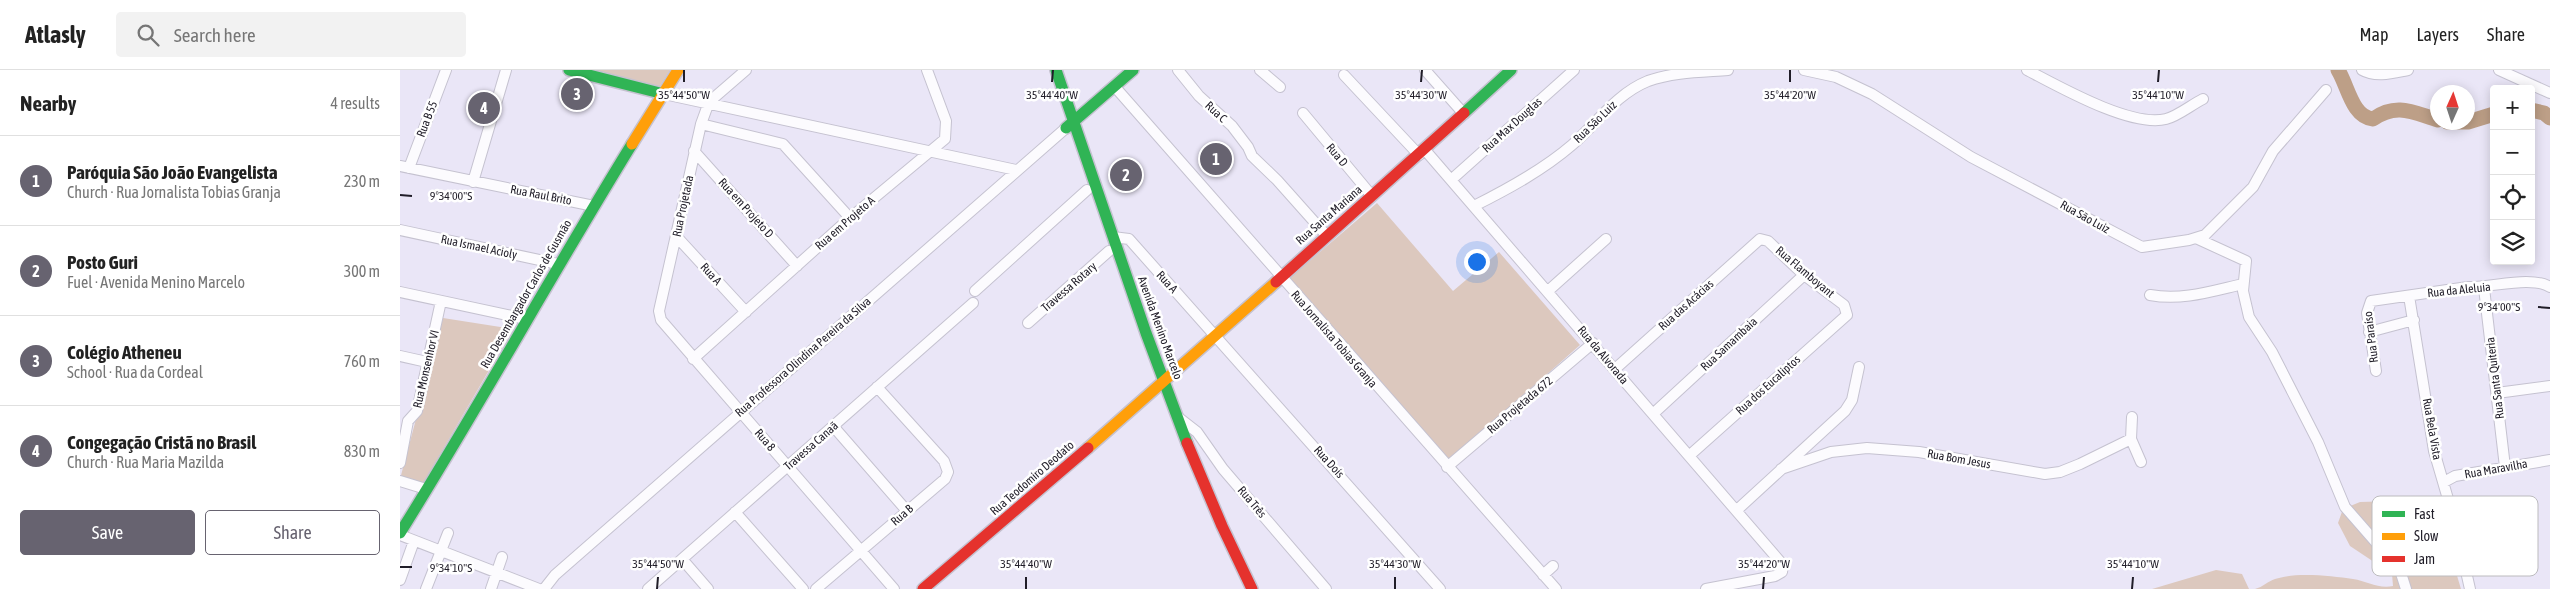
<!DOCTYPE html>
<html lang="en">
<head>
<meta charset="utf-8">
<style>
	body { margin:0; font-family:"Asap Condensed",sans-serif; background:#f2f2f2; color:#222 }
	.controls { position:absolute; right:15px; top:15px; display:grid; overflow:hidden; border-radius:5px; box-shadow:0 2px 12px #0003 }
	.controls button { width:45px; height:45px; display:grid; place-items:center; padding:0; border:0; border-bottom:1px solid #e0e0e0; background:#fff; color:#222; font:25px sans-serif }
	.compass { position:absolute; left:2030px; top:15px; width:45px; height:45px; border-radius:50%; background:#fff; box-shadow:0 2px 12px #0003; rotate:3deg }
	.you { position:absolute; left:1076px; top:191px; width:18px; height:18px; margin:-12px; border:4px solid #fff; border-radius:50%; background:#1a73e8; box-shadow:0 0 0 8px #1a73e833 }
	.badge { display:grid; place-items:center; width:32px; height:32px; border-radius:50%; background:#676370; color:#fff; font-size:16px; font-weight:700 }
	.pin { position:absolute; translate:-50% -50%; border:2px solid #fff; box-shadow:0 1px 5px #0006 }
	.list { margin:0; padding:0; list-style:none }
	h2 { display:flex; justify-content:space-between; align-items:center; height:65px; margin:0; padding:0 20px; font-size:21px }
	h2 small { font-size:16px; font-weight:400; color:#767676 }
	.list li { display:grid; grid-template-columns:32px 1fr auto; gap:15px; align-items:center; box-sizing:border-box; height:90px; padding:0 20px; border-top:1px solid #e0e0e0 }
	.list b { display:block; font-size:19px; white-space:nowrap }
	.list p { margin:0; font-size:16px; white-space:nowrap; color:#767676 }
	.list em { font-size:16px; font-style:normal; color:#767676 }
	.actions { display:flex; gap:10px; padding:15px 20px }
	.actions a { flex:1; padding:11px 0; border:1px solid #676370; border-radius:5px; text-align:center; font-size:18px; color:#676370 }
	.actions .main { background:#676370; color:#fff }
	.icon { flex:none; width:28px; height:28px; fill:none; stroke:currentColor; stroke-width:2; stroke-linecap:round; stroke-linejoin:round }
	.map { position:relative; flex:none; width:2150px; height:519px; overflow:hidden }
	header { display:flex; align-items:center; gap:30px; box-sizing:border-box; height:70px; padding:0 25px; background:#fff; border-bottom:1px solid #e0e0e0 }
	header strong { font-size:24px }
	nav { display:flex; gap:28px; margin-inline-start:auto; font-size:18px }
	.search { width:350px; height:45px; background:#f2f2f2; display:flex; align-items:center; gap:12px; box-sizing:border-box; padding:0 18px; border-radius:5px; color:#767676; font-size:19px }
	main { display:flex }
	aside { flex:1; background:#fff }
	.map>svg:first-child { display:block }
	.green { fill:#dcc8be }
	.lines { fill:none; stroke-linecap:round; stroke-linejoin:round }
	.river { stroke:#bd9f87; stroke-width:15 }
	.street-casing { stroke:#c5c2d0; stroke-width:12 }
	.fast-casing { stroke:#c5c2d0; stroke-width:14 }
	.slow-casing { stroke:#c5c2d0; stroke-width:14 }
	.jam-casing { stroke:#c5c2d0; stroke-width:14 }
	.street { stroke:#fcfbfe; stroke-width:10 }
	.fast { stroke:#30b455; stroke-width:11 }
	.slow { stroke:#ff9f0a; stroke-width:11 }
	.jam { stroke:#e5322d; stroke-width:11 }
	.ticks { fill:none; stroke:#201d28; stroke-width:2 }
	.labels { text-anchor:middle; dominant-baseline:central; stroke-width:5; stroke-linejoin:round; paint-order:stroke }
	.street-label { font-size:12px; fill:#201d28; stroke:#fff }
	.key { fill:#fff; stroke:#bcbbbe; stroke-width:1 }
	.key-label { font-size:14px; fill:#201d28 }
	.ticks-label { font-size:12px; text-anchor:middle; fill:#201d28; stroke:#fff; stroke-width:5; stroke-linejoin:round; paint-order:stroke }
</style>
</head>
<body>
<header>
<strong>Atlasly</strong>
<div class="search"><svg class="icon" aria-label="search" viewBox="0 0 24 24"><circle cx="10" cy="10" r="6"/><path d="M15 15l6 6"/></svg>Search here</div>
<nav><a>Map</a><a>Layers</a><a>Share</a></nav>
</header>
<main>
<aside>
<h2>Nearby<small>4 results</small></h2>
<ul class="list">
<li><span class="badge">1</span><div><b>Paróquia São João Evangelista</b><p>Church · Rua Jornalista Tobias Granja</p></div><em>230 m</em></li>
<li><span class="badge">2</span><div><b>Posto Guri</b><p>Fuel · Avenida Menino Marcelo</p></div><em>300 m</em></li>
<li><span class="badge">3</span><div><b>Colégio Atheneu</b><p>School · Rua da Cordeal</p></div><em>760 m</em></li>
<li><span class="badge">4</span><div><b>Congegação Cristã no Brasil</b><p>Church · Rua Maria Mazilda</p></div><em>830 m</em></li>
</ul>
<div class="actions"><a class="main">Save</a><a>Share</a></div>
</aside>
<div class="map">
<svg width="2150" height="519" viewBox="0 0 2150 519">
	<rect width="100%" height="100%" fill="#eae6f7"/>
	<path class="green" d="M174,0H270L258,19Z
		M977,133L1053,221L1099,182L1180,275L1049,391L885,212Z
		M43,248L113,259L21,417L0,409Z
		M1994,431L2024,448L2049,479L2061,519H1855C1863,517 1868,511 1875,509C1896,502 1931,506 1953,509C1967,511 1978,519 1993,516L1992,504L1950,476L1938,453L1943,439L1960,432Z
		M1816,500L1842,504L1849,519H1752Z"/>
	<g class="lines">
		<path class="river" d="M1938,0C1948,16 1952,47 1973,49C1997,32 2014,43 2038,50
			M2131,40L2144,43L2150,48
			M2047,52H2067
			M2068,52L2094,44"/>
		<defs>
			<path id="street" d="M346,0L309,32L301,54L259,241L261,250L494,519
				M778,0L799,26L832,56L848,77L852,86L877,110L926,165
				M860,0L880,17
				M1025,0L1064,44
				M1404,0L1436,7L1472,24L1571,87L1742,177L1789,170L1805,165L1853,117L1873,81L1926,20
				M1627,0C1658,16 1731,58 1766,49C1778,46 1791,35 1803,29
				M1962,0C1976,8 1993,3 2008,0
				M2099,0L2150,23
				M944,5L1019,85
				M715,17L1156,519
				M264,24L616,100
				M903,43L972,126
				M301,54L383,74L450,148
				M1025,80L1383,495L1382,502L1375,506L1306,519
				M294,81L397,196
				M0,96L194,136
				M9,98L46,0
				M1051,110L1174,0
				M73,112L106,0
				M1074,136C1108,119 1143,100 1172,75C1197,53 1216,24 1248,11C1273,2 1302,2 1328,0
				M0,160L158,194
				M276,166L346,242
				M713,167L729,169L1040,519
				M1798,169L1846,191L1843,221L1849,247L1872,282L1918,372L1945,437L2000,500L2006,519
				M2084,218L2105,397
				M575,221L687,120
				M1148,221L1206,169
				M0,222L126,249
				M1750,225C1782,231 1812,221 1843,214
				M2009,226L2034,381L2055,453L2070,519
				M628,253L709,181
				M1969,262L2014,250
				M0,286L27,292
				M293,289L450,148L545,69L546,51L527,0
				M1215,299L1360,169L1368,171L1404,205L1444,235L1447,245L1290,385
				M1976,301L1967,243L1971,231L2068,217C2091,218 2131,205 2150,217
				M2097,323L2150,316
				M1254,343L1404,205
				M779,348L797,362L823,399L926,519
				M433,356L507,441
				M1731,369L1741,392
				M0,393L8,351L17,341L41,231
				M1047,397L1193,273
				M1381,399L1431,382L1467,378L1519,382L1645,404L1660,402L1680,394L1731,369L1732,347
				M0,411L26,419
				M2044,412L2055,406L2150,390
				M1337,440L1445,341L1452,330L1459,297
				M335,442L403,519
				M0,465L139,519
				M282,489L308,519
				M1143,505L1153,496
				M0,510L14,471
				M26,519L48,463
				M91,519L102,487
				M144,519L155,505L666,58
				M248,519L573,233
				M416,519L545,409L548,402L544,391L477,317"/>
			<path id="fast" d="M169,0L264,24
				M656,0L746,263L787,373
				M1064,43L1111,0
				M666,58L733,0
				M0,463C80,335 153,202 232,74"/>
			<path id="slow" d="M232,74L278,0
				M688,378L876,212"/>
			<path id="jam" d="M876,212L1064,43
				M787,373L822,456L852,519
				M523,519L688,378"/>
		</defs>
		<use href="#street" class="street-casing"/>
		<use href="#fast" class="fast-casing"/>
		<use href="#slow" class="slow-casing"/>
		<use href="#jam" class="jam-casing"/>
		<use href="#street" class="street"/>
		<use href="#fast" class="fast"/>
		<use href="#slow" class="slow"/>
		<use href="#jam" class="jam"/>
	</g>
	<path class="ticks" d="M284,12V0M652,12L653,0M1021,12L1022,0M1390,12V0M1758,12L1759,0M0,125L12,126M2138,237L2150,238M0,497H12M257,519L258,507M626,519V507M995,519V507M1363,519L1364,507M1732,519L1733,507"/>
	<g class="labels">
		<g class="street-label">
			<text transform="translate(816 42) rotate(43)">Rua C</text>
			<text transform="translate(27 49) rotate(-69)">Rua B 55</text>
			<text transform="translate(1195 52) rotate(-44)">Rua São Luiz</text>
			<text transform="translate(1112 55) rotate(-42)">Rua Max Douglas</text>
			<text transform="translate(937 85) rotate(50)">Rua D</text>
			<text transform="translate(141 125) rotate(11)">Rua Raul Brito</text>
			<text transform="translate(283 136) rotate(-78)">Rua Projetada</text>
			<text transform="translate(346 138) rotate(48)">Rua em Projeto D</text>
			<text transform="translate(929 145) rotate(-41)">Rua Santa Mariana</text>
			<text transform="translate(1685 147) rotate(29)">Rua São Luiz</text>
			<text transform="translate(445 153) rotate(-41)">Rua em Projeto A</text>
			<text transform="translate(79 177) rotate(12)">Rua Ismael Acioly</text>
			<text transform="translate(1405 202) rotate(40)">Rua Flamboyant</text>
			<text transform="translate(311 204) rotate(48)">Rua A</text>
			<text transform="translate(767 212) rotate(48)">Rua A</text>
			<text transform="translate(669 217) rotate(-41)">Travessa Rotary</text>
			<text transform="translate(2059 220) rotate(-6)">Rua da Aleluia</text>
			<text transform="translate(126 224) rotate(-60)">Rua Desembargador Carlos de Gusmão</text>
			<text transform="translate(1286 235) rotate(-42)">Rua das Acácias</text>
			<text transform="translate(760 258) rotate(70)">Avenida Menino Marcelo</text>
			<text transform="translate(1971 267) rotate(-97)">Rua Paraíso</text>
			<text transform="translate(934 269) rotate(49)">Rua Jornalista Tobias Granja</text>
			<text transform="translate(1329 274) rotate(-43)">Rua Samambaia</text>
			<text transform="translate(1203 285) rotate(50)">Rua da Alvorada</text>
			<text transform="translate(403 287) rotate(-41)">Rua Professora Olindina Pereira da Silva</text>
			<text transform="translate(26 299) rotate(-77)">Rua Monsenhor VI</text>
			<text transform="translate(2095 308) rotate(-97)">Rua Santa Quiteria</text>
			<text transform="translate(1368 315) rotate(-42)">Rua dos Eucaliptos</text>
			<text transform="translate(1120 335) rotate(-40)">Rua Projetada 672</text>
			<text transform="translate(2032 359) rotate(80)">Rua Bela Vista</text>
			<text transform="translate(365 370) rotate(49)">Rua 8</text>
			<text transform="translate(411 376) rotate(-41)">Travessa Canaã</text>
			<text transform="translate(1559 389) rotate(10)">Rua Bom Jesus</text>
			<text transform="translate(929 392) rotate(48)">Rua Dois</text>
			<text transform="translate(2096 399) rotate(-10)">Rua Maravilha</text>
			<text transform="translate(632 408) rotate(-41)">Rua Teodomiro Deodato</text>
			<text transform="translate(852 432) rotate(50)">Rua Três</text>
			<text transform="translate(502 445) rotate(-41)">Rua B</text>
		</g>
	</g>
	<rect x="1972" y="426" width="166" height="80" rx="8" class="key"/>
	<rect x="1982" y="441" width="23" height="6" fill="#30b455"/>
	<rect x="1982" y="463" width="23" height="7" fill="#ff9f0a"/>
	<rect x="1982" y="486" width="23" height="6" fill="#e5322d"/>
	<g class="key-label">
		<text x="2014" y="449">Fast</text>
		<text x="2014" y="471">Slow</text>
		<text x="2014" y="494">Jam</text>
	</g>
	<g class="ticks-label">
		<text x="284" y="29">35°44'50"W</text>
		<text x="652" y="29">35°44'40"W</text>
		<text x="1021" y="29">35°44'30"W</text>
		<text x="1390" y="29">35°44'20"W</text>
		<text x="1758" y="29">35°44'10"W</text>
		<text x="51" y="130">9°34'00"S</text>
		<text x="2099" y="241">9°34'00"S</text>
		<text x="258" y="498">35°44'50"W</text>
		<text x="626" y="498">35°44'40"W</text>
		<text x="995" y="498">35°44'30"W</text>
		<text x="1364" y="498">35°44'20"W</text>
		<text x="1733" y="498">35°44'10"W</text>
		<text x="51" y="502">9°34'10"S</text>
	</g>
</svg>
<div class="controls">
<button>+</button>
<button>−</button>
<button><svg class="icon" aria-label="locate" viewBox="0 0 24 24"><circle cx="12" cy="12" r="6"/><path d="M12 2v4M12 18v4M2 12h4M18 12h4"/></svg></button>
<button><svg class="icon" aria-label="layers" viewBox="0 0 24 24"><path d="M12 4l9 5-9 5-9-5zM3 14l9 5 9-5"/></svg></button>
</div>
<svg class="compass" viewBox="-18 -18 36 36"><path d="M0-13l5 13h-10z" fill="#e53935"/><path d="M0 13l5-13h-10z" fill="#767676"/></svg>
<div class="you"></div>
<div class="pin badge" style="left:816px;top:89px">1</div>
<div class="pin badge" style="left:726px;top:105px">2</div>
<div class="pin badge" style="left:177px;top:24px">3</div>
<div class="pin badge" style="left:84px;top:38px">4</div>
</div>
</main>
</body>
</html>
